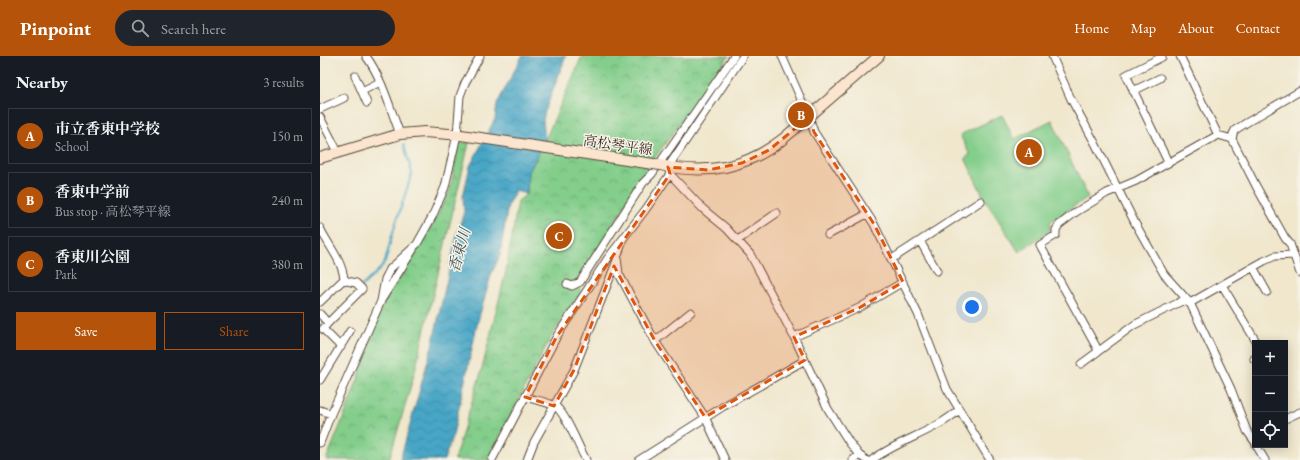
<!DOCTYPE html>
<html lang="en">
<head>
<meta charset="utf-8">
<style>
	body { margin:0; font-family:"EB Garamond","Noto Serif JP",serif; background:#20242c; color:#f1f3f6 }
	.controls { position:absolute; right:12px; bottom:12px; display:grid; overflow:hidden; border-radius:0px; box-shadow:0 2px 10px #0003 }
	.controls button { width:36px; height:36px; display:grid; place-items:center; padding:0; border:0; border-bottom:1px solid #363941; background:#171b24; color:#f1f3f6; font:20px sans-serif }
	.you { position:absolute; left:652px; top:251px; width:14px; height:14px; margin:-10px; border:3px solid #fff; border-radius:50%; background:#1a73e8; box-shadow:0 0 0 6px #1a73e833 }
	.badge { display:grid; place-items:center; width:26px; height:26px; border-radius:50%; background:#b45309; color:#fff; font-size:13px; font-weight:700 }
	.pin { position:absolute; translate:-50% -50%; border:2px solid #fff; box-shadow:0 1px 4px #0006 }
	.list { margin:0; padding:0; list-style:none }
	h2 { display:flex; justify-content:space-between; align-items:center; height:52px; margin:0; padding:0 16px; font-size:17px }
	h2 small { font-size:13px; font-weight:400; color:#9ea1a6 }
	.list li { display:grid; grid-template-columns:26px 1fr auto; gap:12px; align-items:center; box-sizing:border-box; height:56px; margin:0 8px 8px; padding:0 8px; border:1px solid #363941; border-radius:0px }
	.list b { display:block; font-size:15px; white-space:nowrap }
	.list p { margin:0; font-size:13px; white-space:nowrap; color:#9ea1a6 }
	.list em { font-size:13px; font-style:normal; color:#9ea1a6 }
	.actions { display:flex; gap:8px; padding:12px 16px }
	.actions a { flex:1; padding:9px 0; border:1px solid #b45309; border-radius:0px; text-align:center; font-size:14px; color:#b45309 }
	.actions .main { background:#b45309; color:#fff }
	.icon { flex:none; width:22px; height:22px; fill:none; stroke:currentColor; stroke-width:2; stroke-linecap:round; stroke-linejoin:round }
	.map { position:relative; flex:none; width:980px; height:404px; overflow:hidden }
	header { display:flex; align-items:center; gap:24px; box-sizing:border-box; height:56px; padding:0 20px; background:#b45309; color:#fff }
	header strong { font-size:19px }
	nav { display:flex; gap:22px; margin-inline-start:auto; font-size:14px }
	.search { width:280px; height:36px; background:#20242c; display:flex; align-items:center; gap:10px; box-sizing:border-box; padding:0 14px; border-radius:22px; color:#9ea1a6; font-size:15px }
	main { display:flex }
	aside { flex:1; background:#171b24 }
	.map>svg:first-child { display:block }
	.green { fill:#83ce8b; stroke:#5f7c54 }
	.park { fill:url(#park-crowns); stroke:#5f7c54 }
	.water { fill:url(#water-waves); stroke:#416872 }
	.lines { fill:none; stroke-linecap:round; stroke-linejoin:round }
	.stream { stroke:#47a6c6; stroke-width:2 }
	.minor-casing { stroke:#564638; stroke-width:9 }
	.secondary-casing { stroke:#564638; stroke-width:12 }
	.minor { stroke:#fff; stroke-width:7 }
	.secondary { stroke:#fbe5cf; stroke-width:10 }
	.secondary-bridge-casing { stroke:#564638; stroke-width:12; stroke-linecap:butt }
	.secondary-bridge { stroke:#fbe5cf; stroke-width:10 }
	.marked { fill:#df570d; fill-opacity:0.2; stroke:#df570d; stroke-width:3; stroke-dasharray:8 5; stroke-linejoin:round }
	.labels { text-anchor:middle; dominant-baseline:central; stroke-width:3; stroke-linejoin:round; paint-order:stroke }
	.street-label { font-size:14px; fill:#3b2a1e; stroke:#f7f3e8 }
	.water-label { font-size:15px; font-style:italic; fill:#3f5559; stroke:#f7f3e8 }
</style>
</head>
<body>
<header>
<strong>Pinpoint</strong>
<div class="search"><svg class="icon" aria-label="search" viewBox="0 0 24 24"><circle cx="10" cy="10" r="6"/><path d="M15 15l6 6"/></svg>Search here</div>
<nav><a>Home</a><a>Map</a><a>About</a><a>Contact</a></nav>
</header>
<main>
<aside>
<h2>Nearby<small>3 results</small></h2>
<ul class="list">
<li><span class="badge">A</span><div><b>市立香東中学校</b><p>School</p></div><em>150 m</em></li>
<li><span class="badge">B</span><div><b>香東中学前</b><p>Bus stop · 高松琴平線</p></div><em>240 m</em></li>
<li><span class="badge">C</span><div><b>香東川公園</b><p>Park</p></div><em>380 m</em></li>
</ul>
<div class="actions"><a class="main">Save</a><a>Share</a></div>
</aside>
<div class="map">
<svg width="980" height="404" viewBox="0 0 980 404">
	<defs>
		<pattern id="park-crowns" width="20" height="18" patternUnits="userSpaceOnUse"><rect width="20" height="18" fill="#83ce8b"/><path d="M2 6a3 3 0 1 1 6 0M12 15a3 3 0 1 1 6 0" fill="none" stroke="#6ca771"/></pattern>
		<pattern id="water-waves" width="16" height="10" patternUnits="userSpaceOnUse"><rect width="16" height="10" fill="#47a6c6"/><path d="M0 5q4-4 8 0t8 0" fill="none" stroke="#3c87a0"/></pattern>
	</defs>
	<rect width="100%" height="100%" fill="#f7f3e8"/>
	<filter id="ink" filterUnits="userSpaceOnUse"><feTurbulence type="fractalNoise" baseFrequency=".025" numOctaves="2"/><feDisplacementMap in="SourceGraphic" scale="8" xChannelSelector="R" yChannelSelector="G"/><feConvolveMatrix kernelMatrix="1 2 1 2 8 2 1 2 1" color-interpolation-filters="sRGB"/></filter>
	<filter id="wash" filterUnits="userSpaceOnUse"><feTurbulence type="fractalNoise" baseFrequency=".012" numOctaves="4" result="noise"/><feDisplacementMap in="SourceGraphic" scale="16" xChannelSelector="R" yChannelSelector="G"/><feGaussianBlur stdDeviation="0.9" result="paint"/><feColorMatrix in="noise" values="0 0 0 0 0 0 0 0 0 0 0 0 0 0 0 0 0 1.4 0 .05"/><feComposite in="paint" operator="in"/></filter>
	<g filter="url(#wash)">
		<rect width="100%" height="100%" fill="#f0e7cd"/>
		<path class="green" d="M682,59L694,83L732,64L768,141L730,166V174L699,196L664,142L645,102L650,99L640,79Z"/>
		<path class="park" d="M262,0H409L336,100L256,228L262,235L232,279L168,404H134L162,313L186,215L198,145L207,138L208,118L225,84Z
			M139,86L149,87L94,319L69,404H6L27,353L48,295L55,266L66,243L115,164L130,134Z"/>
		<path class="water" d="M202,0H246L225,55L223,64L225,84L208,118L207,138L195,135L188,149L180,199L171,219L158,265L133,379L124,404H80L112,290L138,174L144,156L143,140L150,110L175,63L177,48Z"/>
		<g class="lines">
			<path class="stream" d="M41,231L61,212L65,206L73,176L92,117L84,89
				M0,270L5,266"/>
		</g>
	</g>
	<g filter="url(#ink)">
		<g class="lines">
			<defs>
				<path id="minor" d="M46,0C62,22 70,52 80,78
					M462,0L489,61L494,76L554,168L598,258L627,333L670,404
					M732,0L751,43L775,87L815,167L844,218L870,247L911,333L927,375L935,386
					M860,0L898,79
					M842,1L806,19L848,106
					M35,20L47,47
					M42,35L60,26
					M813,35L840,22
					M980,35L926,67L915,74L913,78L912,83L936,130L965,182L970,188L980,217
					M0,53L24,42
					M0,61L18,96
					M350,118L383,153L406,172L430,198L474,281L508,353L529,386L539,399L546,404
					M0,172C8,189 22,204 24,223L0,246
					M508,179L547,158
					M418,184L457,157
					M600,185L617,215
					M302,187L297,202L299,218L335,285L385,361L405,404
					M572,203L661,145
					M933,211L947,236
					M247,228L252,230L260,226L323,127L332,118L414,0
					M902,229L937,287
					M62,243L93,194
					M0,258L8,267L3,273L21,291
					M8,267L42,233L36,227L27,225L24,223
					M474,281L539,252L583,226
					M335,285L371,256
					M778,294L720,189L736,179V174L739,169L756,156L787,137L816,125L898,79L912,83
					M934,303L935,302
					M761,308L814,269L862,245L870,247L944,205L955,200L973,199
					M0,324L30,275
					M205,341C214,344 226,345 235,350C246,357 259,392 266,404
					M0,354L11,358L61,245L65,223L70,213L97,188L112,161L125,131L137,79L140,40L145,27L160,0
					M965,363L980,356
					M0,387L11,358
					M936,389L945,404
					M172,404L237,280L288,202L326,153L350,118L348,111L423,0
					M207,404L214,386L254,314L297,204
					M319,404L404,350L485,304
					M533,404L539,399
					M552,404C579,384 614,376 639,354"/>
				<path id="secondary" d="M0,102L80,78L105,76L141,79
					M340,109C387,119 425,113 463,83L559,0"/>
			</defs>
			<use href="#minor" class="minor-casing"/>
			<use href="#secondary" class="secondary-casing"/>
			<use href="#minor" class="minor"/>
			<use href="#secondary" class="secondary"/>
			<defs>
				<path id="secondary-bridge" d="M141,79L340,109"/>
			</defs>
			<use href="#secondary-bridge" class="secondary-bridge-casing"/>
			<use href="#secondary-bridge" class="secondary-bridge"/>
		</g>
	</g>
	<path class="marked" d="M489,61L494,76L554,168L583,226L539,252L474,281L485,304L385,361L335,285L294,210L254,314L234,350L205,341L237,280L350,118L348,111L388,114L422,107L449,94Z"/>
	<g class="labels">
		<g class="street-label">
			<text transform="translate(298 89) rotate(8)">高松琴平線</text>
		</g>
		<g class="water-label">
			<text transform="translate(139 194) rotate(-75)">香東川</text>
		</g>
	</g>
</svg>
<div class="controls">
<button>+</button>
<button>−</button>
<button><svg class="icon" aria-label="locate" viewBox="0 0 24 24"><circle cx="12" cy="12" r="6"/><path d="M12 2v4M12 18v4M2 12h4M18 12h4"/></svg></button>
</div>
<div class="you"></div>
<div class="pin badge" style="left:709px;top:96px">A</div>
<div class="pin badge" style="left:481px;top:59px">B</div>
<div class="pin badge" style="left:239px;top:180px">C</div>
</div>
</main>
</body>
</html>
